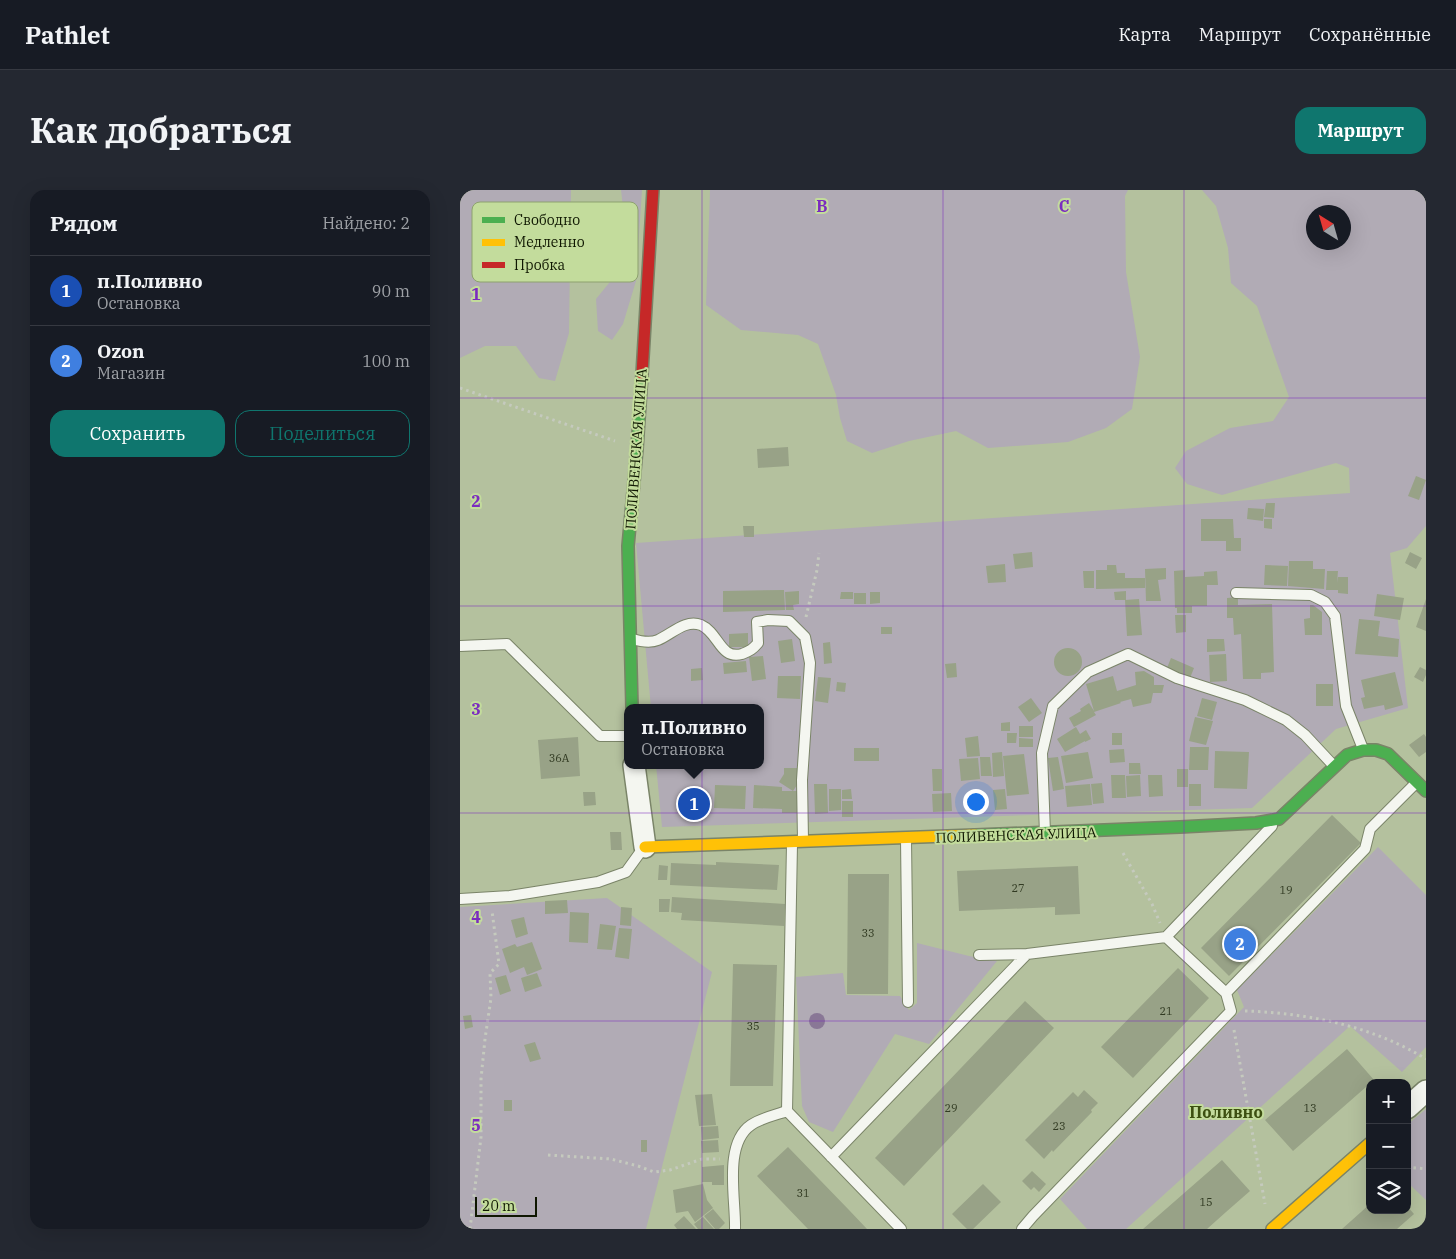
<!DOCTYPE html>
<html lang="ru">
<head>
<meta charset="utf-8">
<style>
	body { margin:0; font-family:"IBM Plex Serif",serif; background:#242831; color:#f1f3f6 }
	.controls { position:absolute; right:15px; bottom:15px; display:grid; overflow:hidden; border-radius:10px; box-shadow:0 5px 20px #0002 }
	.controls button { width:45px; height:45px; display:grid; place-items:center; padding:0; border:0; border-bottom:1px solid #363941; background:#171b24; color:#f1f3f6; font:25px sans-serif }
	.compass { position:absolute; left:846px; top:15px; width:45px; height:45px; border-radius:50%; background:#171b24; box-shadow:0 5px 20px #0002; rotate:323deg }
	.scale { position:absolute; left:15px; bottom:12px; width:62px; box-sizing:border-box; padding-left:5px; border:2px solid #0f1701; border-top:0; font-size:14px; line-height:18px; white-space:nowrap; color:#0f1701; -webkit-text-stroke:4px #c3dc9c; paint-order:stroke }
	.you { position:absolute; left:515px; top:611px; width:18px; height:18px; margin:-12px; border:4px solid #fff; border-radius:50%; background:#1a73e8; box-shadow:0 0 0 8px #1a73e833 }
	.badge { display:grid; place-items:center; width:32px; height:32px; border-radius:50%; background:#0f766e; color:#fff; font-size:16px; font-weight:700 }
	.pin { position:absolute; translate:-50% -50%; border:2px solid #fff; box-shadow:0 1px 5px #0006 }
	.popup { position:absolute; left:164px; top:514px; width:140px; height:65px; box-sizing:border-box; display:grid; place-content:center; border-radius:10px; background:#171b24; filter:drop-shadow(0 1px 4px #0005); font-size:16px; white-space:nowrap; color:#9ea1a6 }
	.popup b { font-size:19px; color:#f1f3f6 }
	.popup::after { content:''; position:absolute; left:50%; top:100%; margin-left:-10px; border:10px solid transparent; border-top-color:#171b24 }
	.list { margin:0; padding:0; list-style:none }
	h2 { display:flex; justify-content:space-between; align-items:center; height:65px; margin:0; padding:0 20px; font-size:21px }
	h2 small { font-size:16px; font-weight:400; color:#9ea1a6 }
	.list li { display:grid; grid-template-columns:32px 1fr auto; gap:15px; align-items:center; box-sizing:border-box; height:70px; padding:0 20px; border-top:1px solid #363941 }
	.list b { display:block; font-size:19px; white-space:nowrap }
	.list p { margin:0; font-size:16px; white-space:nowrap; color:#9ea1a6 }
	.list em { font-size:16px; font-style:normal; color:#9ea1a6 }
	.actions { display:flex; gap:10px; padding:15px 20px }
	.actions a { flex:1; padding:11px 0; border:1px solid #0f766e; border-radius:15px; text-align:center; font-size:18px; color:#0f766e }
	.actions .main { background:#0f766e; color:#fff }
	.icon { flex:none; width:28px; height:28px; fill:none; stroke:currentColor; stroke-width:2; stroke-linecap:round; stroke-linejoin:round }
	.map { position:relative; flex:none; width:966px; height:1039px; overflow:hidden; border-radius:15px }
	header { display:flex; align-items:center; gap:30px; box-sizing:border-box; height:70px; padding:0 25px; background:#171b24; border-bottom:1px solid #363941 }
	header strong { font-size:24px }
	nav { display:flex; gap:28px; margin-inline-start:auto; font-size:18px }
	.intro { display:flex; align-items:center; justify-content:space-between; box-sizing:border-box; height:120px; padding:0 30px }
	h1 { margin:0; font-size:35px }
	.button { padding:12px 22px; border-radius:15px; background:#0f766e; color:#fff; font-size:18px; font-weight:700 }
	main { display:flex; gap:30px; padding:0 30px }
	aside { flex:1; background:#171b24; border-radius:15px; box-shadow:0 5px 20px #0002 }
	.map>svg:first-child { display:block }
	.green { fill:#b1abb5; fill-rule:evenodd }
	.building { fill:#98a287 }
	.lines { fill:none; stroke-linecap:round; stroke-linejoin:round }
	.lane-casing { stroke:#7a8468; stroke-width:12 }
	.street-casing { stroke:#7a8468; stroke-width:24 }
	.fast-casing { stroke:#7a8468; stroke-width:14 }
	.slow-casing { stroke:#7a8468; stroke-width:14 }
	.jam-casing { stroke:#7a8468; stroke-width:14 }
	.path { stroke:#c5cabe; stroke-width:3; stroke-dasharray:2.5 4; stroke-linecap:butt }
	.lane { stroke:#f4f6f0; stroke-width:10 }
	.street { stroke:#f4f6f0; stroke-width:21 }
	.fast { stroke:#4caf50; stroke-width:11 }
	.slow { stroke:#ffc107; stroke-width:11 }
	.jam { stroke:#c62828; stroke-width:11 }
	.tree { fill:#897796 }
	.grid { fill:none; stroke:#7b2cbf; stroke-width:1; stroke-opacity:0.55 }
	.labels { text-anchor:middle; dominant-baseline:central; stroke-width:4; stroke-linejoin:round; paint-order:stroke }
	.number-label { font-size:11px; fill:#313a22 }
	.street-label { font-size:14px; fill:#0f1701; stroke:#c3dc9c }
	.quarter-label { font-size:16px; font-weight:bold; fill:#3c4f11; stroke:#c3dc9c }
	.key { fill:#c3dc9c; stroke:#8da16e; stroke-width:1 }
	.key-label { font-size:14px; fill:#0f1701 }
	.grid-label { font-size:16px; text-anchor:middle; font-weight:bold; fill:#7b2cbf; stroke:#c3dc9c; stroke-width:4; stroke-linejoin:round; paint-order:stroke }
</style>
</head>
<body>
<header>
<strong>Pathlet</strong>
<nav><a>Карта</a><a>Маршрут</a><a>Сохранённые</a></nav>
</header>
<div class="intro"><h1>Как добраться</h1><a class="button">Маршрут</a></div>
<main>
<aside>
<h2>Рядом<small>Найдено: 2</small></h2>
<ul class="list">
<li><span class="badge" style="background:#1a4fb4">1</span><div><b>п.Поливно</b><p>Остановка</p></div><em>90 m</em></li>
<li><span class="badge" style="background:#3f7fe0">2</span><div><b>Ozon</b><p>Магазин</p></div><em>100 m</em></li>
</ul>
<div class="actions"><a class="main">Сохранить</a><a>Поделиться</a></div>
</aside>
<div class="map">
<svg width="966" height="1039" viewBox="0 0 966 1039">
	<rect width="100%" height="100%" fill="#b4c19e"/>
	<path class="green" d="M0,0H111L109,143L95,191L79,188L56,156H25L0,168Z
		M161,0H182L176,91L163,134L152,150L138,141L136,109L158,82L163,18Z
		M250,0H668L665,6L666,82L680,167L672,219L646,238L608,252L528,258L496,241L449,251L412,263L387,251L380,228L376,205L358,154L338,145L281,140L246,115Z
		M742,0H966V336L947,358L930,363L948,518L876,539L792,618L202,637L196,575H300V518H191L176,353L890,303L889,278L876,273L762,305L727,294L715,278L726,261L770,238L813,231L829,207L797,116L771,93L768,58L756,16ZM854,22H884V52H854Z
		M918,657L966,705V857L942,882L890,836L666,1039H627L600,1009L784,817L777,800Z
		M147,708L252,782L186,1039H0V717Z
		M457,753L509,766L537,771L469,854L435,844L373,942L349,932L342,916L336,787L383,783L386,805L440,806L449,820L457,813Z
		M966,919V1010L947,992V935Z"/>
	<path class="building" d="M328,257L329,276L298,278L297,259Z
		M956,286L966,290L959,310L948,306Z
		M806,313H815L814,328L804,327Z
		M788,318L804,319L803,331L787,329Z
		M741,329H773L774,348H781V361H766V351H741Z
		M804,329H812V339L804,338Z
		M283,336H294V347H284Z
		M572,362L573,377L555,379L553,364Z
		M950,362L962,368L956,379L945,373Z
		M829,371H853V379H865L864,399L828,396Z
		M545,374L546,392L528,393L526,376Z
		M647,375H656L657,383H665V388H685V398L636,399V380H647Z
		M805,375L828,376L827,396L804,395Z
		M706,378V389L698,390L701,411H686L685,379Z
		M725,380V387L744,386V382L757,381L758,395H747V416H732V423H717V418H715L714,381Z
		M623,381H634V398H624Z
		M867,381H878L877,393L878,387H888V404L878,403V400H866Z
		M324,400L325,420L263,422V401Z
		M339,401V414L333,415L334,420H326L325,402Z
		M666,401V410H655L654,402Z
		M381,402H393V409H380Z
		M410,402H420V413L410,414Z
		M394,403H406V414H394Z
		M917,404L944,408L940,430L914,426Z
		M778,407V415L812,414L814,482L801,483V489H783L781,444L774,445L773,428H767V408Z
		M679,409L682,445L667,446L665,410Z
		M966,409V441L956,437Z
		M850,415H853L862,422V445H845L844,429L850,428Z
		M715,425H726V442L716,443Z
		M899,429L920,431L918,446L939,449L938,467L895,464Z
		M421,437H432V444H421Z
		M288,443V457H269V444Z
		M332,449L335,471L321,473L318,451Z
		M747,449H764L765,461L747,462Z
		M370,452L372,473L364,474L363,453Z
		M594 472a14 14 0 1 1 28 0a14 14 0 1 1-28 0Z
		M766,464L767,491L750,492L749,465Z
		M303,466L306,489L292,491L289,467Z
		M711,468L734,478L730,488L707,478Z
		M286,471L287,482L264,484L263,473Z
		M496,473L497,487L487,488L485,474Z
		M960,477L966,480V485L963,492L954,487Z
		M242,478L243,490L231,491V479Z
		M684,481L694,487V495H704L702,503H693L691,513L673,517L671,509L660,512L661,513L634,522L636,525L614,537L609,528L621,521L620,519L629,513L634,521L626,494L653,486L657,501L676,495L675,482Z
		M935,482L943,515L925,520L924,515L904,519L901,508L905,507L901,490Z
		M318,486H341L340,509L317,508Z
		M358,487L371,488L368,513L355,511Z
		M377,492L386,493L385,502L376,501Z
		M856,494H873V516H856Z
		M571,508L582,523L569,532L558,517Z
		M742,508L757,512L752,530L737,526Z
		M735,527L753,531L746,555L729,551Z
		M550,532V541H541V533Z
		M559,536H573V547H559Z
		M616,537L620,544L626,540L631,549L625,552V551L605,562L597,549Z
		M547,543H557L556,553H547Z
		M652,543H662V555H652Z
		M964,544L966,547V562L959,567L949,555Z
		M518,546L520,566L507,567L505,548Z
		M118,547L120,586L81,589L78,550Z
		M559,548L573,549V557H559Z
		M730,557H749L748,580H729Z
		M394,558H419V571H394Z
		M664,559L665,572L650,573L649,560Z
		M755,561L789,562L787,599L754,598Z
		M542,562L544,586L533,587L532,563Z
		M628,562L633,588L606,593L601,566Z
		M564,564L569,604L547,606L543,566Z
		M520,567H530L532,586H521Z
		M598,567L604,599L593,601L588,568Z
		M518,568L520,589L501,591L499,569Z
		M669,573H680L681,584H669Z
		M324,578H340L339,592L333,601L319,592L324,584Z
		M472,579H482V601H473Z
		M717,579H728V597H717Z
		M651,585H665L666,608H652Z
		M680,585L681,606L667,607L666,586Z
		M688,585H702L703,606L689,607Z
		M642,593L644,613L633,614L631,594Z
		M354,594H367L368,623L355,624Z
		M630,594L632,615L607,617L605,596Z
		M729,594H741V616H729Z
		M255,595L286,596L285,619L254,618Z
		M294,595L322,597V601H337V623H322V619L293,618Z
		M369,599H381V620L369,621Z
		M391,599L392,609H382V600Z
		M545,599L547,619L535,620L533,600Z
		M123,602H135L136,615L124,616Z
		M491,603L492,621L473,622L472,604Z
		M382,611H393V627H382Z
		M872,625L901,653L769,786L741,758Z
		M150,642H161L162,660H151Z
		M256,672L319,675L317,700L210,695L211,673L256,675Z
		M199,675L208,676L207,690H198Z
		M618,676L620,724L595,725V717L499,721L497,681Z
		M388,684H429L428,804H387Z
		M212,707L325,714L324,736L221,730L222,723L211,722Z
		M199,709H210L209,722H199Z
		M107,710L108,723L85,724V711Z
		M161,717L172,718L171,736L160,735Z
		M110,722L129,723L128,753L109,752Z
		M64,727L68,744L56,748L51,730Z
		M140,734L156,736L152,760L137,759Z
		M159,738L172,739L169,769L155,767Z
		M72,752L82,779L67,785L64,777L50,783L42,759L55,754L57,757Z
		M273,774L317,775L313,896H270Z
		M718,778L749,808L673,888L641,857Z
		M77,783L82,796L65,802L61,788Z
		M46,785L51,801L40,805L35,788Z
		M565,811L594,838L444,996L415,968Z
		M11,825L13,837L5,839L3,826Z
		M75,852L81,869L70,872L64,855Z
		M887,859L914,890L833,961L805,930Z
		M624,900L638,913L631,920L632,922L593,962L592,960L584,969L565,950L613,902L618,907Z
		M252,904L256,935L239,936L235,905Z
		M44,910H52V921H44Z
		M258,936L259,948L242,950L241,937Z
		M181,950H187V962H181Z
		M258,950L259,962L242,963L241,951Z
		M328,957L389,1020L407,1039H348L297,986Z
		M762,970L790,1001L766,1022L747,1039H683Z
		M264,975V995H252V992H242V977Z
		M572,981L586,994L579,1002L574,997L571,1000L562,991Z
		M243,994L247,1010L253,1018L235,1032L228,1021L216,1023L213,1000Z
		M523,994L541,1012L513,1039H507L492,1024Z
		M910,1014V1020H947V1016L954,1024L937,1039H882Z
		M253,1019L265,1033L259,1039H255L244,1026Z
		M224,1026L236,1039H217L214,1035Z
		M243,1027L254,1039H238L234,1034Z"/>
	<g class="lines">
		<defs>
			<path id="lane" d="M776,403L851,405L865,412L875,426L886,516L903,559
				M172,449C179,451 191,453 198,450C212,444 225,429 241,435C259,443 260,470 282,464C290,461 293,459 298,453L297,432L308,430L329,431L345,447L350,473L342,590L343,650
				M0,456L47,454L140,546H168
				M585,643L582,563L593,516L628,482L668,464L717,488L785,510L826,530L845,545L873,575
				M446,649L448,812
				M332,654L327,921L441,1039
				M0,709L50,706L138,692L166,682L184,657
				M706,747L812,636
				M519,765L567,764L706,747L766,803
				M371,967L567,764
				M275,1039C276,1010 263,954 291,935C301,928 316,925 327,921
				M562,1039L573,1026L771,821L766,803L905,659L910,639L956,593"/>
			<path id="street" d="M174,575L185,657
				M947,918L966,901"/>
			<path id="fast" d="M172,518L168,356L177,259L182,184
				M515,645L720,637L796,633L819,629L887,565L903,560H916L928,564L966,601"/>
			<path id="slow" d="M185,657L515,645
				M812,1039L910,953"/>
			<path id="jam" d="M182,184L193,0"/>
		</defs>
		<use href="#lane" class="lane-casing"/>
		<use href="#street" class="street-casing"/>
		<use href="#fast" class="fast-casing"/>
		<use href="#slow" class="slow-casing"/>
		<use href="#jam" class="jam-casing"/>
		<path class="path" d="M0,198L155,251
			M346,427L357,380L359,363
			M663,663L692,714L700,733
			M785,821C848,823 912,836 966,869
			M774,840L805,1014
			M88,965L151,969L178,976L194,982L210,980L242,969H260
			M947,977L966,979
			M10,1039L21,947V889L25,849L31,808L30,783L39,774L32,721"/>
		<use href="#lane" class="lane"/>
		<use href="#street" class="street"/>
		<use href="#fast" class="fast"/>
		<use href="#slow" class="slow"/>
		<use href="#jam" class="jam"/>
	</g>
	<circle class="tree" cx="357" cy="831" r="8"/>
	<path class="grid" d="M242,0V1039M483,0V1039M724,0V1039M0,208H966M0,416H966M0,623H966M0,831H966"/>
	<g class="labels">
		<g class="number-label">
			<text x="99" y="568">36А</text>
			<text x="558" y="698">27</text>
			<text x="826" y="700">19</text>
			<text x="408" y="743">33</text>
			<text x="706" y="821">21</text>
			<text x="293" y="836">35</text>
			<text x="491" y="918">29</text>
			<text x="850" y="918">13</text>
			<text x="599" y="936">23</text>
			<text x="343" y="1003">31</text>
			<text x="746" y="1012">15</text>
		</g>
		<g class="street-label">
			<text transform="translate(176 259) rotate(-86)">ПОЛИВЕНСКАЯ УЛИЦА</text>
			<text transform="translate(556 645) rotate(-2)">ПОЛИВЕНСКАЯ УЛИЦА</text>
		</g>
		<g class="quarter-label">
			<text x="766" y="922">Поливно</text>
		</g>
	</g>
	<rect x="12" y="12" width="166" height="80" rx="8" class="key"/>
	<rect x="22" y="27" width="23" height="6" fill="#4caf50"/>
	<rect x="22" y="49" width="23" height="7" fill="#ffc107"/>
	<rect x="22" y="72" width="23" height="6" fill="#c62828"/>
	<g class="key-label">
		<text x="54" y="35">Свободно</text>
		<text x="54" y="57">Медленно</text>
		<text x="54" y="80">Пробка</text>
	</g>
	<g class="grid-label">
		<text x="362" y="22">B</text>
		<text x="604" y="22">C</text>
		<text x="16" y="110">1</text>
		<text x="16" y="317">2</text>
		<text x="16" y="525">3</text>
		<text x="16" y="733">4</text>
		<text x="16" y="941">5</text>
	</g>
</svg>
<div class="controls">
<button>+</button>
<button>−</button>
<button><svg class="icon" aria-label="layers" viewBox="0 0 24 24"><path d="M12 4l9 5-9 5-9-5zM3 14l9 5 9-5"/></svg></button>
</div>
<svg class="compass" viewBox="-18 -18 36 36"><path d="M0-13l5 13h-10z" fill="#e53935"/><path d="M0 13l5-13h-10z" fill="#9ea1a6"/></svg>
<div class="scale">20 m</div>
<div class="you"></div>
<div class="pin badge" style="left:234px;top:614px;background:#1a4fb4">1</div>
<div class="popup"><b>п.Поливно</b>Остановка</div>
<div class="pin badge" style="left:780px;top:754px;background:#3f7fe0">2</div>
</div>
</main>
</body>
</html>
